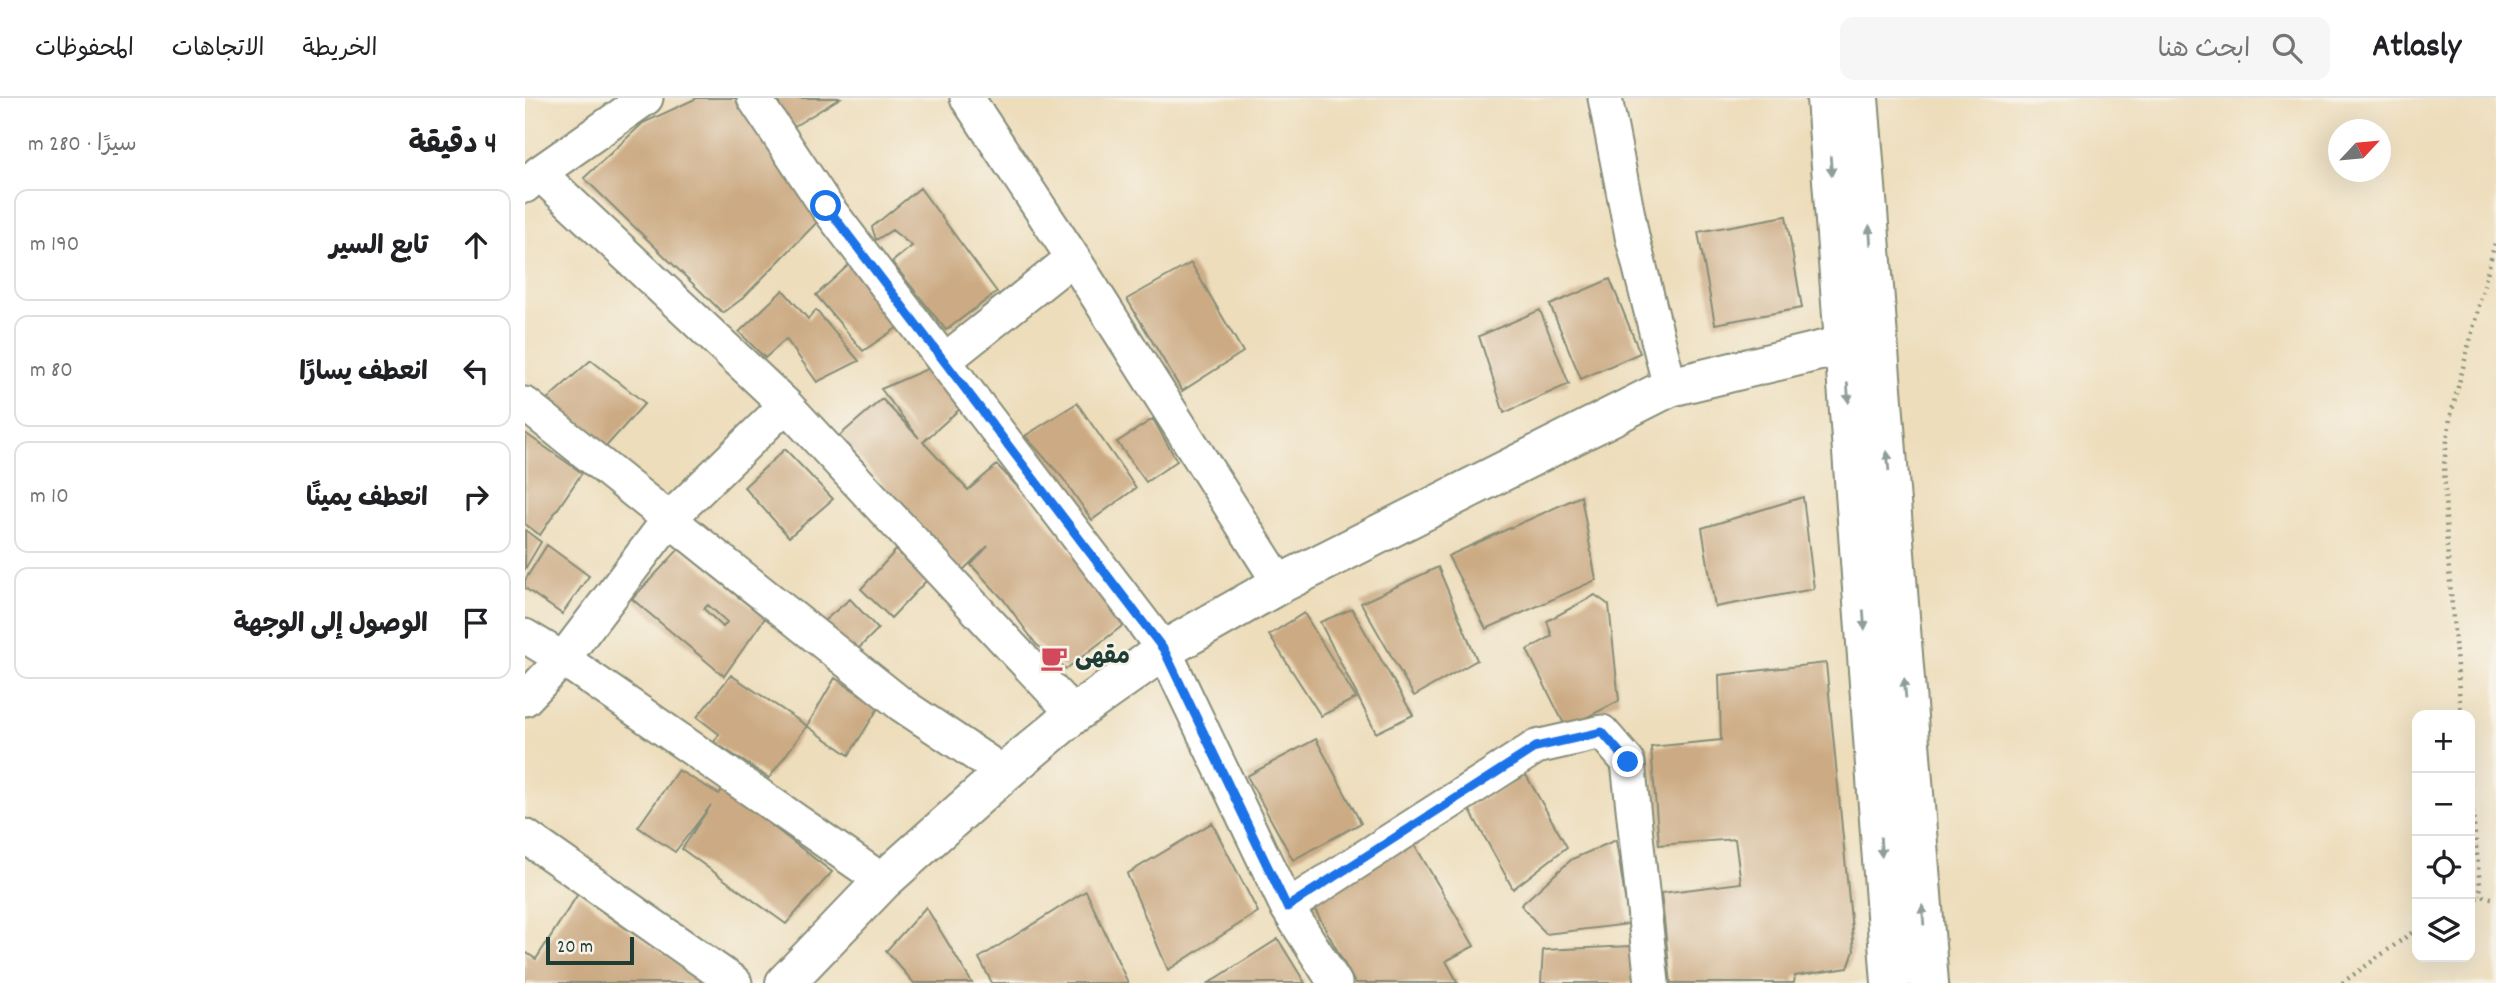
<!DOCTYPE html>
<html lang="ar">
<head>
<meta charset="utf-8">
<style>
	body { margin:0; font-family:Dekko,"Playpen Sans Arabic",sans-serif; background:#f6f6f6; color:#202124; direction:rtl }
	.controls { position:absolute; right:21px; bottom:21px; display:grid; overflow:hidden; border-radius:14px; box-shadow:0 7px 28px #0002 }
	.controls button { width:63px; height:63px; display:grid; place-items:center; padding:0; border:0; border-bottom:2px solid #e0e0e0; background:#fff; color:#202124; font:35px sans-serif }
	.compass { position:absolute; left:1803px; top:21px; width:63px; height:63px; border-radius:50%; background:#fff; box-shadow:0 7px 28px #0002; rotate:64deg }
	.scale { position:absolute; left:21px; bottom:18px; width:88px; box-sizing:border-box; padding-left:7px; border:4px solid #1f3d34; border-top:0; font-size:19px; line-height:24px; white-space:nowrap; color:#1f3d34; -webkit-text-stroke:5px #f7f3e8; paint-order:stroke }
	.stop { position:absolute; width:21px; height:21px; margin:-16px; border:5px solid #1a73e8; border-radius:50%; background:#fff }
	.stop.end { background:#1a73e8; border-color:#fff; box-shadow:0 2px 7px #0008 }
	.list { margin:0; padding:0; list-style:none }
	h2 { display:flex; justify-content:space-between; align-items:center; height:91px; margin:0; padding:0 28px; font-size:30px }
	h2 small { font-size:23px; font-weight:400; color:#757577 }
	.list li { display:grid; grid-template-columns:46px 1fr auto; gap:21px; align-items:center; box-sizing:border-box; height:112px; margin:0 14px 14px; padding:0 14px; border:2px solid #e0e0e0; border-radius:14px }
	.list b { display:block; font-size:26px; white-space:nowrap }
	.list em { font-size:23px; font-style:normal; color:#757577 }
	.icon { flex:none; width:38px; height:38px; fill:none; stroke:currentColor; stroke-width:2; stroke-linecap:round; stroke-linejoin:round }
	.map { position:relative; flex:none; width:1971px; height:885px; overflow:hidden; direction:ltr }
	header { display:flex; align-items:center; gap:42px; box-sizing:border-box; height:98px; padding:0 35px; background:#fff; border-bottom:2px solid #e0e0e0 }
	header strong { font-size:33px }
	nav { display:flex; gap:38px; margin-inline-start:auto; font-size:24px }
	.search { width:490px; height:63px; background:#f6f6f6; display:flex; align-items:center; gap:18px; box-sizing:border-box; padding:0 24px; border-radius:14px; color:#757577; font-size:26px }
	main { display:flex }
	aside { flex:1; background:#fff }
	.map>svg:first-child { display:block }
	.building { fill:#ccab84; fill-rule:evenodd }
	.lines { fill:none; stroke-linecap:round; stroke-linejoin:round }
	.minor-casing { stroke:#868d78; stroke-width:37 }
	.major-casing { stroke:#868d78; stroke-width:42 }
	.path { stroke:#868d78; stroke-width:4.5; stroke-dasharray:2 5; stroke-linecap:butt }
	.minor { stroke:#fff; stroke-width:33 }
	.major { stroke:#fff; stroke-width:38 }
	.oneway { fill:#8f9e9a }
	.route { stroke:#1a73e8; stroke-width:9 }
	.labels { text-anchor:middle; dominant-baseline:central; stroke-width:5; stroke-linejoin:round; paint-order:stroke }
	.poi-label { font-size:24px; font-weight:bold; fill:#1f3d34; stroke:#f7f3e8; text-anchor:start }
</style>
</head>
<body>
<header>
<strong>Atlasly</strong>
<div class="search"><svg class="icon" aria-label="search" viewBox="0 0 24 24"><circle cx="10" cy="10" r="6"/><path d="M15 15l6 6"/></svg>ابحث هنا</div>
<nav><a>الخريطة</a><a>الاتجاهات</a><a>المحفوظات</a></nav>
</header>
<main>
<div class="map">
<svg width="1971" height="885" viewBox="0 0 1971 885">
	<rect width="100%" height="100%" fill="#f7f3e8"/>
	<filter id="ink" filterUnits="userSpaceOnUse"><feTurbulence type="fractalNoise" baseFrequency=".0143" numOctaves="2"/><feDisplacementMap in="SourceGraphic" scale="14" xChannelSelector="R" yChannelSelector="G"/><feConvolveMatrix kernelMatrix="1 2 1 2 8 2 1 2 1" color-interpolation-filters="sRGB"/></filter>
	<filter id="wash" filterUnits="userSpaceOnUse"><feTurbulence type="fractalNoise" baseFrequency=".00686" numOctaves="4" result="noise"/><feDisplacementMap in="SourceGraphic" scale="28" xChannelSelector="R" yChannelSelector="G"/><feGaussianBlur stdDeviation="1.57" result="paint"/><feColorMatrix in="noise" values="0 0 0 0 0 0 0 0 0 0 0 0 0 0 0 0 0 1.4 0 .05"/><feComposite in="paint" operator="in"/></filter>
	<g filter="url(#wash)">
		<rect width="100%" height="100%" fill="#edddbb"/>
		<g id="blocks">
			<path class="building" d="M172,0H223L299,117L218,200L198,215L59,80L118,25Z
				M237,0H315L260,34Z
				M395,90L472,194L421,232L367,164L387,148L367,132L351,142L347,129Z
				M1261,118L1277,210L1190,226L1173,134Z
				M327,164L376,227L338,253L291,197Z
				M666,165L718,254L657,293L602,201Z
				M1085,181L1115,255L1056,281L1025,207Z
				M258,192L283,221L291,212L334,263L292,284L261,241L240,260L214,234Z
				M1015,212L1044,286L979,315L954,238Z
				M66,262L120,305L77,353L18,305Z
				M409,268L438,308L398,344L443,392L472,367L505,402L601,525L541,571L511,546L478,501L446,467L463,448L437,473L314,338L357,301L394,340L356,291Z
				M552,305L611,390L567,422L537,379L500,338Z
				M628,321L652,363L621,384L592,344Z
				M0,335L57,375L15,437L0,426Z
				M260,351L308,401L264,439L219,389Z
				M1056,398L1071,482L961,531L923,458Z
				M1278,399L1289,491L1190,509L1177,430Z
				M0,432L16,444L0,471Z
				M22,447L64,478L37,516L0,490V482Z
				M154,451L240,520L199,578L107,501ZM183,507L202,524L198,529L179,511Z
				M371,452L402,482L366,520L336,491Z
				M913,469L952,562L889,598L836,505Z
				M1070,497L1084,507L1094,603L1041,630L1002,552L1027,538L1022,523Z
				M325,501L353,531L325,559L294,527Z
				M827,511L888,617L851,635L795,524Z
				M779,515L831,600L796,618L744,537Z
				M1301,565L1329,853L1323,870L1270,878L1269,885H1146L1136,795L1216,785L1210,741L1134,747L1126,649L1196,642L1194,577Z
				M206,577L282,628L244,680L189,644L194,636L172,619Z
				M310,580L354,609L324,657L282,628Z
				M791,641L836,725L768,762L722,678Z
				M153,672L194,696L198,690L307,774L261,826L157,751L186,707L150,754L113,729Z
				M1001,677L1042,749L988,791L943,709Z
				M687,725L733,814L643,872L602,776Z
				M1091,742L1104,826L1021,836L996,807L1047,761Z
				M888,744L949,848L921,863L933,885H830L787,806Z
				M561,793L603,885H467L454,860Z
				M53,796L90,823L177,882L174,885H0V854L11,861Z
				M401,809L447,885H389L361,853Z
				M753,841L780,885H684Z
				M1107,848L1112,885H1016L1018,852Z"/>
		</g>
	</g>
	<g filter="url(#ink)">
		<use href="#blocks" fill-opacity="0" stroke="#868d78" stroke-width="2"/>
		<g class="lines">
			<defs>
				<path id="minor" d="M229,0L301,108L639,552L762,809L810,885
					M442,0L548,160L755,486
					M1080,0L1107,138L1145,289
					M0,88L14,75L121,0
					M419,263L548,160
					M0,306L377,607L479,675
					M261,307L549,616
					M0,538L38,561L358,783
					M0,601L38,561L145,420L261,307L14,75
					M0,738L210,885
					M762,809L1011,649L1077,634L1103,664L1127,885"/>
				<path id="major" d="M1301,0L1366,885
					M1334,0L1404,885
					M260,885L358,783L479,675L549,616L639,552L755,486L1145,289L1319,247L1353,246"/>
			</defs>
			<use href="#minor" class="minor-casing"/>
			<use href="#major" class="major-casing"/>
			<path class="path" d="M1936,617L1922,448L1919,366L1925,320L1971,141
				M1945,686L1956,798
				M1945,803L1956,798L1971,801
				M1817,885L1892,831"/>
			<use href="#minor" class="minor"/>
			<use href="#major" class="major"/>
		</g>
		<defs><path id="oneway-solid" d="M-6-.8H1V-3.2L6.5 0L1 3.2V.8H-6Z" transform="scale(1.75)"/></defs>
		<g class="oneway">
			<use href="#oneway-solid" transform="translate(1306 68) rotate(86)"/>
			<use href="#oneway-solid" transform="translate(1345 137) rotate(-94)"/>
			<use href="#oneway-solid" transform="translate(1323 295) rotate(86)"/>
			<use href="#oneway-solid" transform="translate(1363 363) rotate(-95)"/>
			<use href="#oneway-solid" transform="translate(1339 522) rotate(86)"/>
			<use href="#oneway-solid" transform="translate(1380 590) rotate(-95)"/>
			<use href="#oneway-solid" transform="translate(1356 749) rotate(86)"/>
			<use href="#oneway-solid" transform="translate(1398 817) rotate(-95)"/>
		</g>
	</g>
	<g class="lines" filter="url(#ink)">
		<path class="route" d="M301,108L639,552L762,809L1011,649L1077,634L1103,664"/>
	</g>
	<defs>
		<symbol id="cafe-bare" viewBox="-9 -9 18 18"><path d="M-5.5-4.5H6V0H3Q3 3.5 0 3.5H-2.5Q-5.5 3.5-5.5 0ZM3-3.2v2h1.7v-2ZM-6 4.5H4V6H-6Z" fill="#d1495b" stroke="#f7f3e8" stroke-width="2.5" paint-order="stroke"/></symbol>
	</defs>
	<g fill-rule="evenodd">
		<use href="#cafe-bare" x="510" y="541" width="38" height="38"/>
	</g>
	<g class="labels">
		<g class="poi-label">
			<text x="550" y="560">مقهى</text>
		</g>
	</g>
</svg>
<div class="controls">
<button>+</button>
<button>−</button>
<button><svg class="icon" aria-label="locate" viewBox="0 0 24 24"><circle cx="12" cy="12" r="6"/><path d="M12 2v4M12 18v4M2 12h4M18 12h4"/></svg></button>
<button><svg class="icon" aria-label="layers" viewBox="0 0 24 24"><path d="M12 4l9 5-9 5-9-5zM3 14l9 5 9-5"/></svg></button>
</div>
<svg class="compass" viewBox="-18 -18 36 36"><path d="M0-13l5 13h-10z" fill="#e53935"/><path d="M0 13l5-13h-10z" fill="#757577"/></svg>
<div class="scale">20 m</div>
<div class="stop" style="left:301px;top:108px"></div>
<div class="stop end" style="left:1103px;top:664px"></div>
</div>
<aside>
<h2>4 دقيقة<small>سيرًا · 280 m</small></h2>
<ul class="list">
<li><svg class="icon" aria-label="ahead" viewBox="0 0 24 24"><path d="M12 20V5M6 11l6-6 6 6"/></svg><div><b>تابع السير</b></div><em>190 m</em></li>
<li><svg class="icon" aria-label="left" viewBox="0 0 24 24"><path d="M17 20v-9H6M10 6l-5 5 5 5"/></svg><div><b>انعطف يسارًا</b></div><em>80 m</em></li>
<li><svg class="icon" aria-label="right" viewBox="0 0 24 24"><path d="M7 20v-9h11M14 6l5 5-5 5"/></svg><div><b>انعطف يمينًا</b></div><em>10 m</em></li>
<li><svg class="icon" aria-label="arrive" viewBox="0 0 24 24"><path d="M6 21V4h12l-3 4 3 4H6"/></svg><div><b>الوصول إلى الوجهة</b></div></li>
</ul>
</aside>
</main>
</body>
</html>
